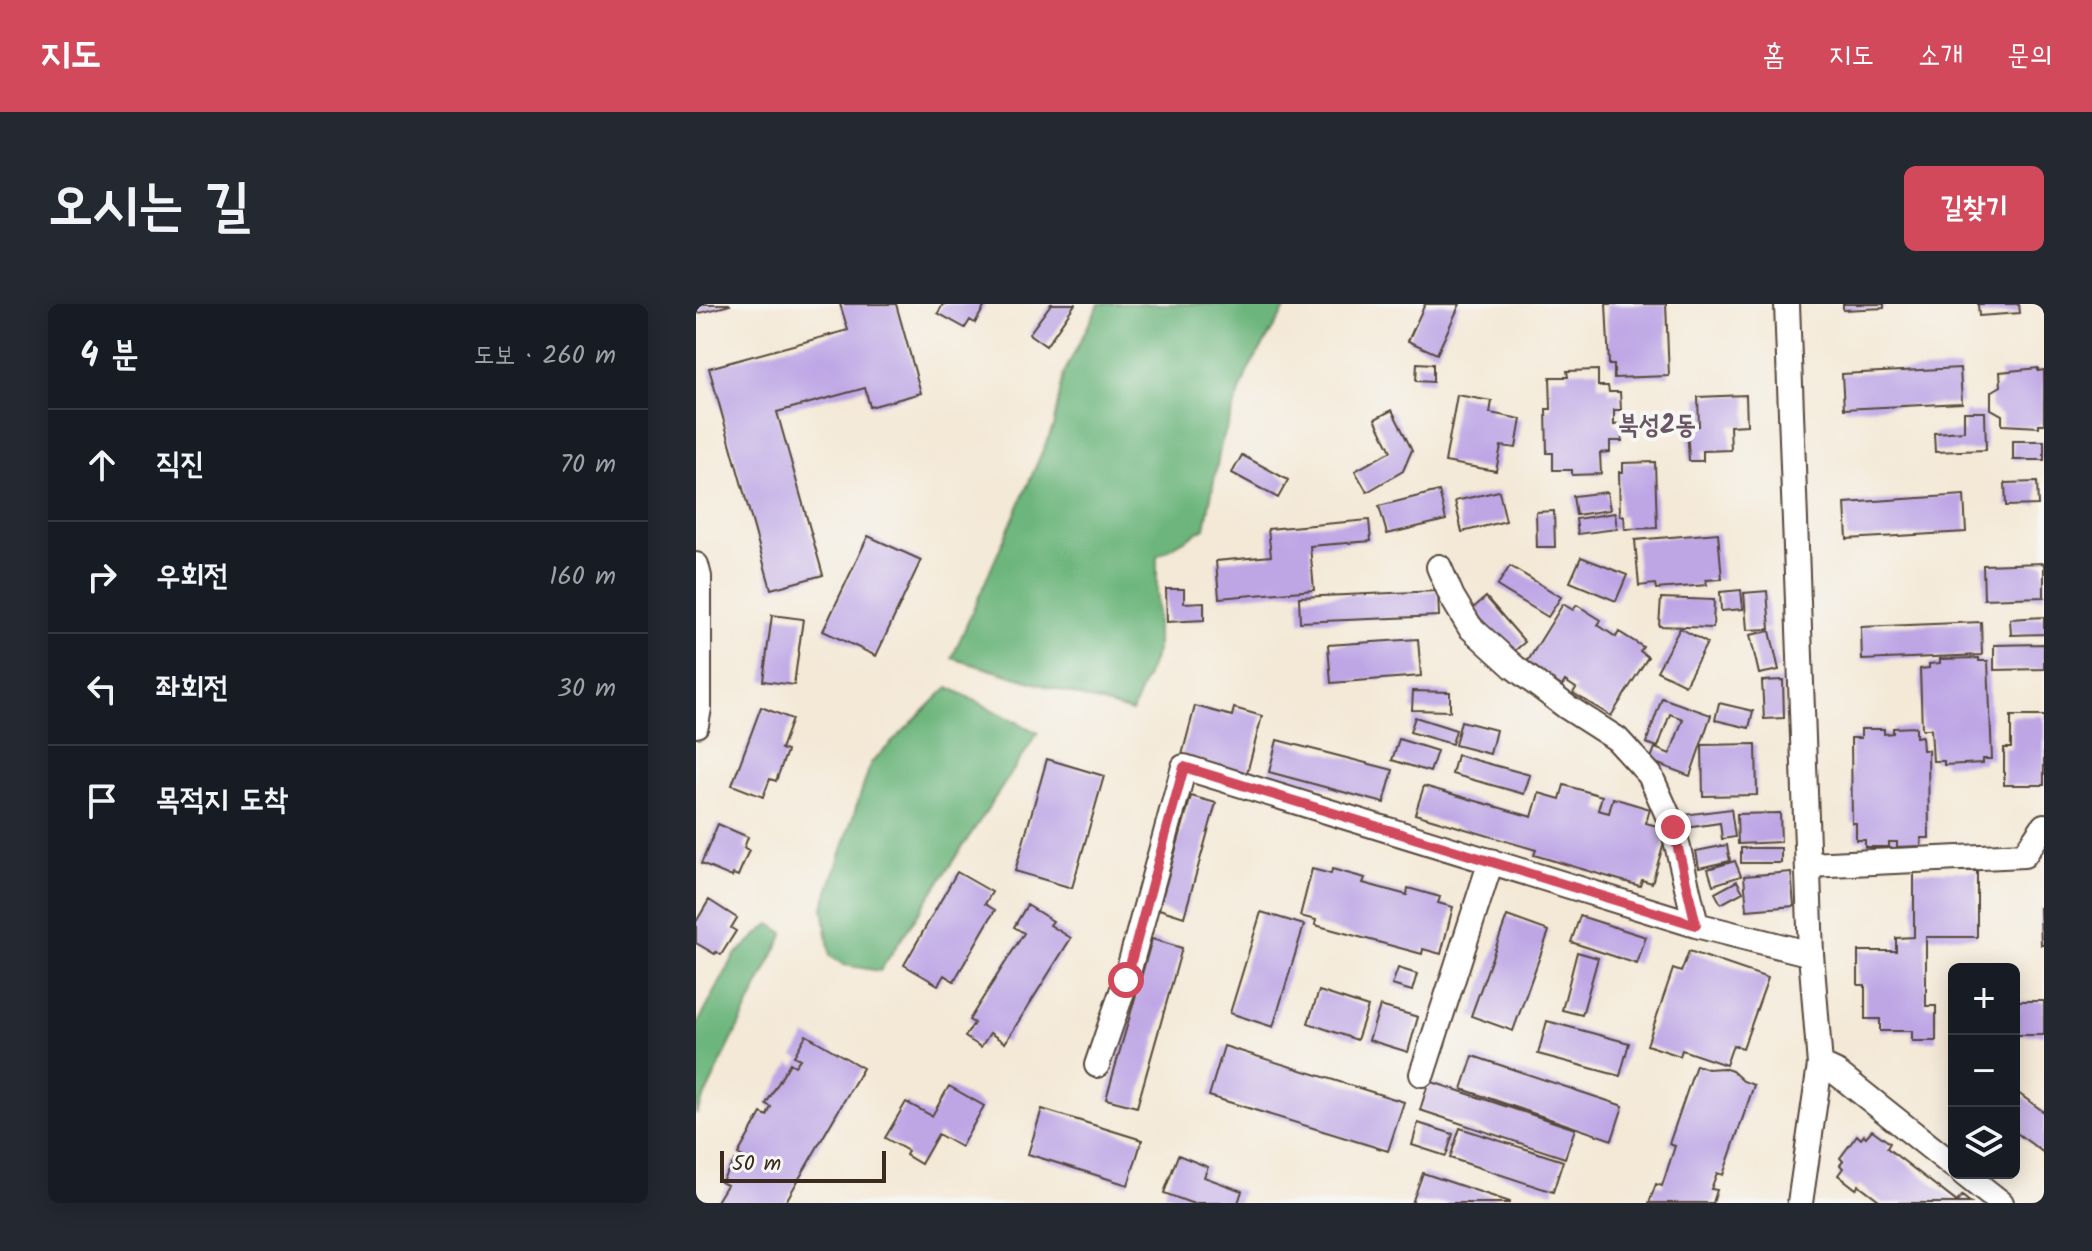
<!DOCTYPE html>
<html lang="ko">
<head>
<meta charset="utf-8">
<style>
	body { margin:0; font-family:Kalam,"Poor Story",sans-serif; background:#242831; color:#f1f3f6 }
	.controls { position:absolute; right:24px; bottom:24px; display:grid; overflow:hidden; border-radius:12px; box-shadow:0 4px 20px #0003 }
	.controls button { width:72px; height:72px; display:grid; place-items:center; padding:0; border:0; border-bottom:2px solid #363941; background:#171b24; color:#f1f3f6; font:40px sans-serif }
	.scale { position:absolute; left:24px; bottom:20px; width:166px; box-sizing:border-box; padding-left:8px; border:4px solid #3b2a1e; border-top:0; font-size:22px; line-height:28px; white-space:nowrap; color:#3b2a1e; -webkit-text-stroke:6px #f6f6f2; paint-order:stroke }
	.stop { position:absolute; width:24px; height:24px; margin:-18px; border:6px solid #d1495b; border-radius:50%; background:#fff }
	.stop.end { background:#d1495b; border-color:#fff; box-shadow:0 2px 8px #0008 }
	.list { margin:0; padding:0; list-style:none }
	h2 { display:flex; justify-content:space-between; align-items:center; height:104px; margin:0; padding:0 32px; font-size:34px }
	h2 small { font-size:26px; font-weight:400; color:#9ea1a6 }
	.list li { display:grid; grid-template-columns:52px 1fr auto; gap:24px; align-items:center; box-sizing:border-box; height:112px; padding:0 32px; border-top:2px solid #363941 }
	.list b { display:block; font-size:30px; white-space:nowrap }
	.list em { font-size:26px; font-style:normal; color:#9ea1a6 }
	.icon { flex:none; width:44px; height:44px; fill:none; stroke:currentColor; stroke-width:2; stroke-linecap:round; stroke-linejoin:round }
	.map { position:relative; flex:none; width:1348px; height:899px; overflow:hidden; border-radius:12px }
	header { display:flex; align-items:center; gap:48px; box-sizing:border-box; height:112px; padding:0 40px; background:#d1495b; color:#fff }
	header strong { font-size:38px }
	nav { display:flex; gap:44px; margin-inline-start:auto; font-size:28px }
	.intro { display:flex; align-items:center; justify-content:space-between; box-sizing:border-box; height:192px; padding:0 48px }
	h1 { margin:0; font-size:56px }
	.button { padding:20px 36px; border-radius:12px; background:#d1495b; color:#fff; font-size:28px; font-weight:700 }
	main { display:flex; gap:48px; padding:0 48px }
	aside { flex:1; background:#171b24; border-radius:12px; box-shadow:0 4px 20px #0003 }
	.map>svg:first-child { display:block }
	.forest { fill:#6cb57b; stroke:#54704c; stroke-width:2 }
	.building { fill:#bea6e5 }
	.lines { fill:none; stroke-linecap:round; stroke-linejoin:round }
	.minor-casing { stroke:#57473a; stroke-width:28 }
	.minor { stroke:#fff; stroke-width:24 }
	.route { stroke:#d1495b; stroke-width:10 }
	.labels { text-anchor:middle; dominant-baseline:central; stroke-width:8; stroke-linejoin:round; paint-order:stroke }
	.quarter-label { font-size:26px; font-weight:bold; fill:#695564; stroke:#f6f6f2 }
</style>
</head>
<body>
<header>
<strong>지도</strong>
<nav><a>홈</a><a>지도</a><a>소개</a><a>문의</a></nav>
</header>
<div class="intro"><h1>오시는 길</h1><a class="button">길찾기</a></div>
<main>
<aside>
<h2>4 분<small>도보 · 260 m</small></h2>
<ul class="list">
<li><svg class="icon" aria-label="ahead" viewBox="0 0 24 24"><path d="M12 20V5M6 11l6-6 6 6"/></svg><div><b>직진</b></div><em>70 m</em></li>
<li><svg class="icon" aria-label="right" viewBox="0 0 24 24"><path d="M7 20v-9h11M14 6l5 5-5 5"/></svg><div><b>우회전</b></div><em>160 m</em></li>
<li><svg class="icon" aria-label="left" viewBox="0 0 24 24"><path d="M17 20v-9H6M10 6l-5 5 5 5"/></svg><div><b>좌회전</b></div><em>30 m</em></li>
<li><svg class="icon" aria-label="arrive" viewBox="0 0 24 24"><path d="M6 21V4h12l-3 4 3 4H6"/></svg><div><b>목적지 도착</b></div></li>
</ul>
</aside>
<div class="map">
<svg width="1348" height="899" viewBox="0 0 1348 899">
	<rect width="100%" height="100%" fill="#f6f6f2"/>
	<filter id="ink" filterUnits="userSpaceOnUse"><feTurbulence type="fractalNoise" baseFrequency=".0125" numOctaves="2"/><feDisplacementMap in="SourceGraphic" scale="16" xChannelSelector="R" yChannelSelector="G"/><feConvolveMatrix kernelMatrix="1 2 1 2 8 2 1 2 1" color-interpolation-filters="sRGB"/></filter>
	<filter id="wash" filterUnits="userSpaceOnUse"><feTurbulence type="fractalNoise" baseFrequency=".006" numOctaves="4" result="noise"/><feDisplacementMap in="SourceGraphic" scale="32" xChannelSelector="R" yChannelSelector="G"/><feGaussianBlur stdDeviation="1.8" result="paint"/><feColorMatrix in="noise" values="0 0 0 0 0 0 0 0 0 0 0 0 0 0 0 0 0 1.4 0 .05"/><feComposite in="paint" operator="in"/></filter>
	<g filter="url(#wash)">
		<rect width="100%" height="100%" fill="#f4e9d7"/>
		<path class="forest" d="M403,0H592L552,66L525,140L509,224L461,252V347L436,408L256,354L357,123L368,69Z
			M252,383L342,429L184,667L148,661L134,652L127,603L175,459Z
			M74,620L88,629L0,810V723L39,651Z"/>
		<g id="blocks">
			<path class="building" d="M0,0H33L34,1L0,10Z
				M144,0H200L225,89L174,103L169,84L81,108L127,271L75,285L13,64L152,26Z
				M247,0H290L279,19L274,16L269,24L242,9Z
				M355,0H379L350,42L333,30Z
				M729,0H764L741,50L712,37Z
				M910,0H970L973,72L918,74V61H913Z
				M1147,0H1188V4L1147,6Z
				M1282,0H1323L1324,9L1283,12Z
				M721,59L737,60V78L720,77Z
				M1264,64L1266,99L1148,105L1146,70Z
				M1342,64V67L1348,66V120H1343V123L1306,121V111L1295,105V88L1305,82L1304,68Z
				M902,66V82H912L913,88H924L925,106H918V121L925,120L926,137H914V148L904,149L905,170L876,171V166H857V149H851L850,105H855L854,73H872L871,67Z
				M761,91L796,97L794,109L825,115L820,144L805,142L800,167L749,158Z
				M1050,91L1051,121L1034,122L1035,146L1007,147V157H993L991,122H1003L1002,93Z
				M696,106L716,146L707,167L671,188L659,167L695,147L679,115Z
				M1268,108H1289L1290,146L1239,148L1238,129L1268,127Z
				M1317,137H1348V156H1317Z
				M546,151L592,176L582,194L536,169Z
				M959,158L961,224L929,225L928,212H924L923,168H927V159Z
				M1341,178L1342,201L1310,202L1309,179Z
				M743,187L750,216L691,230L683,202Z
				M803,187L810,217L766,228L759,197Z
				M911,188L914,206L880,211L877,192Z
				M1268,191L1270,228L1151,235L1149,199Z
				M858,207L859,243H841L840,208Z
				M919,209L921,225L882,230L880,215Z
				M673,216L675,237L614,242L618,286L523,294L520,257L575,252L572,225Z
				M1022,229L1026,275L1010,276L1011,281L960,285L959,280L943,282L939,236Z
				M172,232L225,256L180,352L127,327Z
				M885,253L931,271L920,297L874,278Z
				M1348,259V293L1288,295L1287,261Z
				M814,262L865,293L852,313L801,282Z
				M470,285H488V299L508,298V316L471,318Z
				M1045,286L1047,305L1025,307L1024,288Z
				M742,287L743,312L604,318L603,293Z
				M1071,287L1074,325L1051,326L1048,289Z
				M790,293L829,338L815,350L776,305Z
				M965,294L1018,296L1017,324L963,322Z
				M867,300L877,306L881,301L905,316L902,321L920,333L923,328L947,343L944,347L952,353L915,412L877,389L880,384L869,377L866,382L830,360Z
				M76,311L107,315L98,381L67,377Z
				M1348,313V330L1315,331L1314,315Z
				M1285,318L1286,351L1166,356L1165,323Z
				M984,324L1011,339L989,381L961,367Z
				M1074,327L1083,366L1063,370L1054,331Z
				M722,335L725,372L635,379L632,341Z
				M1348,340V365L1298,366V341Z
				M1283,354V357H1292L1296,455H1287V459L1248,461V457H1237L1235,425H1226L1224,365L1233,364V360L1244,359V355Z
				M1087,376L1088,414L1068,415L1066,377Z
				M717,387L754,388V407L716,406Z
				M966,394L1015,411L994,472L954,457L959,444L974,450L987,415L974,410L962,443L950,439Z
				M1023,399L1057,407L1053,424L1019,416Z
				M499,402L536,412L538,404L566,412L551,469L486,451Z
				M65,403L96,415L85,445L91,447L80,477L74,475L67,493L36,481Z
				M1315,412H1348V481H1308V444H1315Z
				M719,413L760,426L756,440L714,428Z
				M765,417L800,426L794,450L759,441Z
				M1220,423V433L1226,432L1227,446H1232L1233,534H1225V542L1201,543V538H1193V543H1169V536H1160V519H1156L1155,434H1165V425H1188V430L1197,429V424Z
				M703,435L741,447L734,468L696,456Z
				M581,436L697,466L688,499L573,468Z
				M1060,440L1061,491L1007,492L1006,441Z
				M761,451L834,471L828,490L756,470Z
				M351,455L408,472L376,584L319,567Z
				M868,481L906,492L902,506L913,509L917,494L954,505L950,519L972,525L956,579L946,576L944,582L838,551L840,546L719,510L728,482L836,513L843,489L864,495Z
				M495,492L520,499L488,613L463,605Z
				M1035,505L1039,533L1026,535L1024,519L989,524L987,511Z
				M1084,509L1085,538L1042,540L1041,510Z
				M22,520L52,533L48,544L53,546L42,572L37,570L36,573L5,560Z
				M1031,541L1034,557L1003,564L1000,547Z
				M1045,544H1085V559H1045Z
				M1039,557L1045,572L1017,581L1012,565Z
				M616,565L635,570L636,565L669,574L667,579L711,591L712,584L744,593L742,599L757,603L745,650L727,645L726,650L619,621L620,616L604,612Z
				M1218,567H1281V633H1230V702H1240V737H1216V727H1184V715H1169V681H1162V647H1200V634L1218,633Z
				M261,568L296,588L289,600L299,606L258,677L248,671L242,681L208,661Z
				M1095,568L1098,602L1051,606L1048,572Z
				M1041,577L1047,588L1025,600L1019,589Z
				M13,596L41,614L35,624L40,627L25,651L20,648L19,650L0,639V618Z
				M331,601L357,617L354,621L375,634L309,739L294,729L285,743L269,733L278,719L273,716L328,629L318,623Z
				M1344,604H1348V641H1345Z
				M565,608L608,621L577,723L534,709Z
				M811,612L853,627L817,727L775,712Z
				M884,612L950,633L941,660L875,638Z
				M456,635L486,644L441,803L410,795Z
				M993,647L1072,674L1047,744L1037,741L1030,761L986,746L984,752L951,741L977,665L985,668Z
				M881,648L902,654L886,711L866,706Z
				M702,664L721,670L716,687L696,681Z
				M623,687L672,703L661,736L612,719Z
				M1318,697H1348V731H1318Z
				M684,702L722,713L712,748L673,736Z
				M851,717L933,739L924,772L842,750Z
				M110,731L167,764L89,899H20L31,881L25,878L38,857L43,859L47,853L42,850L65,809L71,812L75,803L70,800L94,759L99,762L104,755L98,752Z
				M528,742L708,798L692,847L513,792Z
				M777,752L927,802L916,836L766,785Z
				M1000,761L1012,765L1027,764L1036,767L1047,777L1058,781L1027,871L1021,869L1015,885L1021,886L1017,899H953L960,880L966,882L979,842L973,840Z
				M733,777L879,825L869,854L724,806Z
				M253,782L288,802L265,843L242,830L225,860L210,851L212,847L189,834L210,798L236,812Z
				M1318,786L1348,808V849L1318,827Z
				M346,805L446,836L432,881L332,850Z
				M722,819L757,830L750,852L716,841Z
				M764,824L867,857L857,888L754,854Z
				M1176,826L1194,839L1191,844L1261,898L1266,892L1275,899H1187L1163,881L1160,885L1142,871L1147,864L1144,861L1147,857L1144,854L1161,831L1165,835L1168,831L1170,833Z
				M482,851L512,863L508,873L546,887L542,899H495L468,889Z
				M727,869L814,898V899H716Z"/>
		</g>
	</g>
	<g filter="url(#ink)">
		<use href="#blocks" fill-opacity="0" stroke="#57473a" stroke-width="2"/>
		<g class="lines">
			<defs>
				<path id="minor" d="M1091,0L1115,650L1124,761L1104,899
					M0,261L3,273V404L0,421
					M743,263L756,293L774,323L818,363L871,403L921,435L954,471L977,523L1000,621
					M1112,561L1328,551L1348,522
					M401,761L430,676L488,463L1000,621L1115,650
					M1124,761L1141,769L1258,862
					M726,770L795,557
					M1267,869L1305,899"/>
			</defs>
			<use href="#minor" class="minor-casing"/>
			<use href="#minor" class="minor"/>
		</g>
	</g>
	<g class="lines" filter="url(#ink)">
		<path class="route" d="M430,676L488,463L1000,621L977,523"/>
	</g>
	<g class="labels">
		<g class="quarter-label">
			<text x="961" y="122">북성2동</text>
		</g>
	</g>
</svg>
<div class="controls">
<button>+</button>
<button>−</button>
<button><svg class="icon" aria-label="layers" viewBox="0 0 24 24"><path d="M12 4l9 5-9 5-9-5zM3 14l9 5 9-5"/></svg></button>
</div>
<div class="scale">50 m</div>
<div class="stop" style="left:430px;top:676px"></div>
<div class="stop end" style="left:977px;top:523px"></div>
</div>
</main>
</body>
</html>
